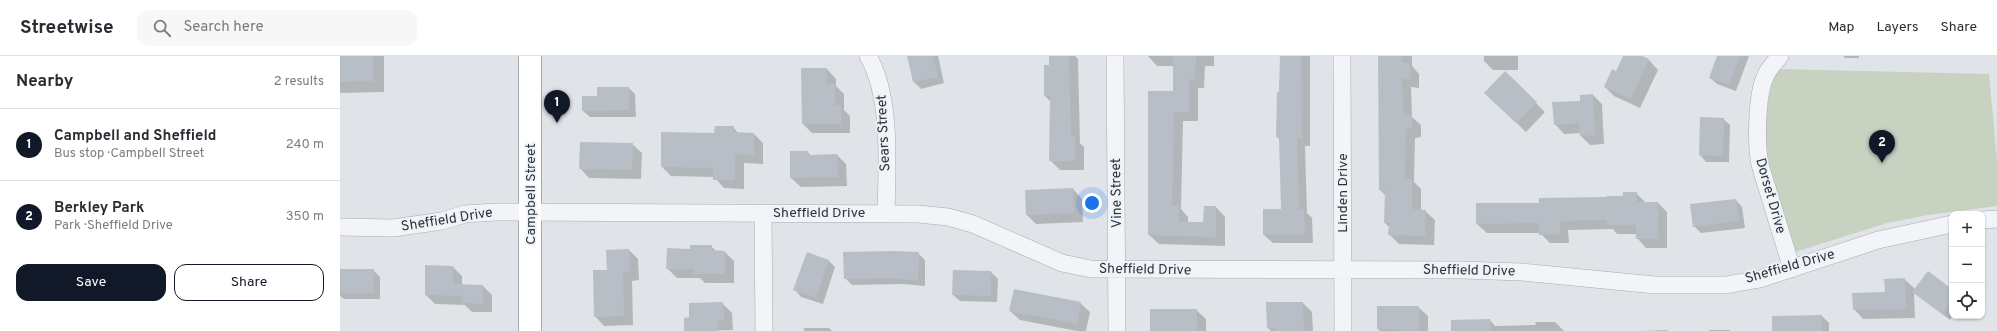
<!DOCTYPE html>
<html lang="en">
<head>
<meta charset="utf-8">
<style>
	body { margin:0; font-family:Overpass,sans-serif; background:#f7f7f7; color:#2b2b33 }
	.controls { position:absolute; right:12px; bottom:12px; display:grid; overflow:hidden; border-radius:8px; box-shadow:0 1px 3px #0004 }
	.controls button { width:36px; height:36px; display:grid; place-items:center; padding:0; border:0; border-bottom:1px solid #e1e1e2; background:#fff; color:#2b2b33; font:20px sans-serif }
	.you { position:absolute; left:752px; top:147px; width:14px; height:14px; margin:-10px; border:3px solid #fff; border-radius:50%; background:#1a73e8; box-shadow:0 0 0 6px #1a73e833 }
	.badge { display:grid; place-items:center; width:26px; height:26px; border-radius:50%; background:#111827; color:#fff; font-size:13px; font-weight:700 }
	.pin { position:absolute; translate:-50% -33px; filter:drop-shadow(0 1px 2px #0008) }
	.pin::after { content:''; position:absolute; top:21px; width:14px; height:12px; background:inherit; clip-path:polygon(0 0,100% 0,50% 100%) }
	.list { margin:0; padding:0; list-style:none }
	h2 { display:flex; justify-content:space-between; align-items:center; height:52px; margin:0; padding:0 16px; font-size:17px }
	h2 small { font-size:13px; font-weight:400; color:#7c7c81 }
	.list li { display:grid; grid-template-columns:26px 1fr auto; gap:12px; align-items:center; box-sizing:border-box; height:72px; padding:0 16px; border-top:1px solid #e1e1e2 }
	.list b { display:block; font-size:15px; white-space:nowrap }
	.list p { margin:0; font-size:13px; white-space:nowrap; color:#7c7c81 }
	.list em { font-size:13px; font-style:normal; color:#7c7c81 }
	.actions { display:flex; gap:8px; padding:12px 16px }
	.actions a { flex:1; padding:9px 0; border:1px solid #111827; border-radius:12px; text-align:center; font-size:14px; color:#111827 }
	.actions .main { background:#111827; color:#fff }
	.icon { flex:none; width:22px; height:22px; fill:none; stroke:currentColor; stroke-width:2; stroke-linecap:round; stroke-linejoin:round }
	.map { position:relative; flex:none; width:1657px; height:275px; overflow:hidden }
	header { display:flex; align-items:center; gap:24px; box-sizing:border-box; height:56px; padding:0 20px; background:#fff; border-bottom:1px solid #e1e1e2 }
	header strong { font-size:19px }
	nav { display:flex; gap:22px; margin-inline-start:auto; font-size:14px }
	.search { width:280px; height:36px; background:#f7f7f7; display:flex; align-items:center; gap:10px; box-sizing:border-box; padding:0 14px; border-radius:12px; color:#7c7c81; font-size:15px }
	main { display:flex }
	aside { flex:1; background:#fff }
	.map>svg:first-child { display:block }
	.green { fill:#c7d2c1 }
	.shadow { fill:#0003 }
	.building { fill:#b7bec5 }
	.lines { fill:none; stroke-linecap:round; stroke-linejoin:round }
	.street-casing { stroke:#a5abb2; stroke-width:18 }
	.secondary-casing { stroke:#a5abb2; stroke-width:24 }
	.street { stroke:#f2f4f7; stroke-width:17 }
	.secondary { stroke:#fff; stroke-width:22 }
	.labels { text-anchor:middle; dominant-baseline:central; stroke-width:3.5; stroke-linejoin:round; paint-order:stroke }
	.street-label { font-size:14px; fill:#29333f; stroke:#eff3f6 }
</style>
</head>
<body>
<header>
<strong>Streetwise</strong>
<div class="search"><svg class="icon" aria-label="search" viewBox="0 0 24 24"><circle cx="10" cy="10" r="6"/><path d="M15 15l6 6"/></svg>Search here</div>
<nav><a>Map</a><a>Layers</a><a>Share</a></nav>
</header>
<main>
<aside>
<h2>Nearby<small>2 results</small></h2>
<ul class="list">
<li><span class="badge">1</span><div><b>Campbell and Sheffield</b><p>Bus stop · Campbell Street</p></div><em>240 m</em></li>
<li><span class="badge">2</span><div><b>Berkley Park</b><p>Park · Sheffield Drive</p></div><em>350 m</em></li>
</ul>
<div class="actions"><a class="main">Save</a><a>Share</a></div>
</aside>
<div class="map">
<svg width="1657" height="275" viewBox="0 0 1657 275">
	<rect width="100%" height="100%" fill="#e0e4e8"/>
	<path class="green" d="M1438,13L1649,18L1657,104V150L1588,159L1547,167L1452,197L1426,110L1425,63L1431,31Z"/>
	<path class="shadow" d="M0,0H44V36L0,37Z
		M568,0H598L604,27L581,33L574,26Z
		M710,0H735L738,3L740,87L744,91V114H720L710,104L711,46L705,40L710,10Z
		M808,0H874V10H865L864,32H858V65H843L841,153L848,161V167H864L876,151L885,161V190L819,188L809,179L834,36V10H817Z
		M941,0H970V90H965L967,157L972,162L973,187H933L924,179L942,154L940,84L937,81Z
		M1039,0H1072V10L1079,18V32L1071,31L1072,61L1081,69V81L1075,82L1074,126L1081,133V154L1085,155L1095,164L1094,189L1059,188L1049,178V171L1045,167L1046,140L1040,134Z
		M1144,0H1178V14H1153L1144,5Z
		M1284,0H1300L1309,4L1318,14L1300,52L1274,40L1265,31L1277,17Z
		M1378,0H1409L1396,35L1377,28L1370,22Z
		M1503,0H1519V2H1505Z
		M487,13L496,23V30L504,38V54L510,60V77H472L463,68Z
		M289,32L295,38L296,61H250L243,55L258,41Z
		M1253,39L1262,48L1264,88L1250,89L1241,80V77L1224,78L1215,68Z
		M1155,46L1196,47L1205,56L1186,76Z
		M1383,63L1390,69L1389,106H1366L1360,99Z
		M393,71L399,78H414L423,87V108L404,107V133L384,132L374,121L331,120L322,111L375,78Z
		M292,88L302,97L301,123L249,122L240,112Z
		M468,96L471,100L497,99L506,108L507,130L461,131L451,122Z
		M733,133L742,143L743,166L696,168L687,159Z
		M1296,137L1306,147H1318L1327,156V192H1306L1297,182V178H1277L1273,173L1228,174L1229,187H1210L1200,177H1147L1137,168L1200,148L1284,141Z
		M1396,144L1402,151L1405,172L1361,177L1354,170Z
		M371,190L376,195L385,196L394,205V227H365L360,222H337L327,212L351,194Z
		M289,194L298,203L299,224L292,225L293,269L264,270L255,260L268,215Z
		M578,197L585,204V230L562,228L512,229L505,222Z
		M489,205L495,211L483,248L461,241L455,234Z
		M113,211L122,220V229L143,230L152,239V256H132L125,249L95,248L86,239Z
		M33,214L40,221V243H4L0,240V215Z
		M651,216L658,223L657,246L620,245L613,239Z
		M1564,223L1574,232V235L1612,234V260L1610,264L1574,236L1575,262L1523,263L1514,253L1546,237Z
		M740,247L750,256L746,275H737L680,264L670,255Z
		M963,247L972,256L973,275H931L928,272Z
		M383,248L392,257L393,274L345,275L350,262Z
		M1038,251H1078L1088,260V275H1040L1038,273Z
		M856,254L866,263V275H811Z
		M1482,260L1489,267V275H1433Z
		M1150,264L1155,270L1196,269L1195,266H1215L1224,275H1128Z
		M464,272H489L492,275H464Z
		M1327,274L1328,275H1303Z
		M1369,274H1389L1390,275H1369Z"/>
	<path class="building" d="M0,0H33V25L0,26Z
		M567,0H593L598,21L573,26Z
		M709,0H729L731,80H735V105H709L710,40H704V9H709Z
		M833,0H856L855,23H849V56H834L832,150H839V166H863L864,150H876V181L808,179V35H833Z
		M940,0H961L962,82H957L959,153H964L965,179H923V153H941L939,82L936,81L937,36H939Z
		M1038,0H1063L1062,7H1070V23L1062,22L1064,59H1072V72L1066,73L1065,123H1072V153L1086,154L1085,180L1048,179L1049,167H1044L1045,135L1039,134Z
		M1283,0H1302L1309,3L1291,43L1264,31L1272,13L1276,15Z
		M1377,0H1400L1389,29L1369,22Z
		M461,12H487V28H495V49H501V68H462Z
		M1165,15L1197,46L1176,67L1144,37Z
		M257,31H289V54L242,55V40H257Z
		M1253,38L1255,79L1240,80L1239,67L1214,69L1212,46L1240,45V39Z
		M1360,61L1384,62L1383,100L1359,99Z
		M375,70H394L393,76L414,77V99L395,98V124H373V112L321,111V76L374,77Z
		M240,86L293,87L292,114L239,113Z
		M450,95H468V99L497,98L498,121L450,122Z
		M733,132L734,157L686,159L685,134Z
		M1283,136H1297V146H1318V183H1296V169H1267V164L1220,165V178L1199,179V167L1136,168V147H1199V142L1267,141V140H1283Z
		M1396,143L1399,165L1353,171L1350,148Z
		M350,189H372V194L385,195V218H354V213H326L327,192L350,193Z
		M289,193L290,215L283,216L284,260L254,261L253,214H267L266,194Z
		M553,195L579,196L578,224L556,223V222L504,223L503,196Z
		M467,196L489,204L476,242L453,234Z
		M85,209L113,210V228L143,229V248L122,247V240L85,239Z
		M0,213H34V237H0Z
		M613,214L651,215V240L612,239Z
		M1588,215L1612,233V245L1602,258L1572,236Z
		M1565,222L1566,253L1513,254L1512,237L1545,236L1544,223Z
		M674,233L741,246L737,268L669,255Z
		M383,246L384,265H378V275H344V262L349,261V247Z
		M926,246H963L964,275H935V272H927Z
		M1037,250H1079V275L1037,273Z
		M810,253H857V275H810Z
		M1482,259V275H1432V260Z
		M1150,263L1151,275H1111V264Z"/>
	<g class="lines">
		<defs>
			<path id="street" d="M528,0C552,41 547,111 546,157
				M775,0L777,275
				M1002,0L1003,275
				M1440,0C1436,5 1430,11 1427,17C1416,35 1416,88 1420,109L1452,213
				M423,157L424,275
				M1642,164L1657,163
				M0,171L53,172L102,165L125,158L156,156L578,158L608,161L633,168L722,207L751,213L1122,214L1182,216L1315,229H1386L1420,223L1538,184L1612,168"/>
			<path id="secondary" d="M190,275V0"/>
		</defs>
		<use href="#street" class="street-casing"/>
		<use href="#secondary" class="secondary-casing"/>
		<use href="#street" class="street"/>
		<use href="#secondary" class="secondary"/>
	</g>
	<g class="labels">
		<g class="street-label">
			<text transform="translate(544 77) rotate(-93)">Sears Street</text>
			<text transform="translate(777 137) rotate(-91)">Vine Street</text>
			<text transform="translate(1003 137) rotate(-90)">Linden Drive</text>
			<text transform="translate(191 138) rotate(-90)">Campbell Street</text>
			<text transform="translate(1430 140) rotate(74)">Dorset Drive</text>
			<text x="479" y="157">Sheffield Drive</text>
			<text transform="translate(107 164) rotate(-9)">Sheffield Drive</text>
			<text transform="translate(1450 211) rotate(-16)">Sheffield Drive</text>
			<text transform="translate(805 214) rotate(1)">Sheffield Drive</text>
			<text transform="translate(1129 215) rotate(1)">Sheffield Drive</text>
		</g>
	</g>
</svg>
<div class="controls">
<button>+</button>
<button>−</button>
<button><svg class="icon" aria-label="locate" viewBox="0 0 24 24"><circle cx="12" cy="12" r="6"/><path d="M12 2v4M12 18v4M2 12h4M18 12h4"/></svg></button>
</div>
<div class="you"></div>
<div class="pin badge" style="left:217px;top:67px">1</div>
<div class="pin badge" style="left:1542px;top:107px">2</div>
</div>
</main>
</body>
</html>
